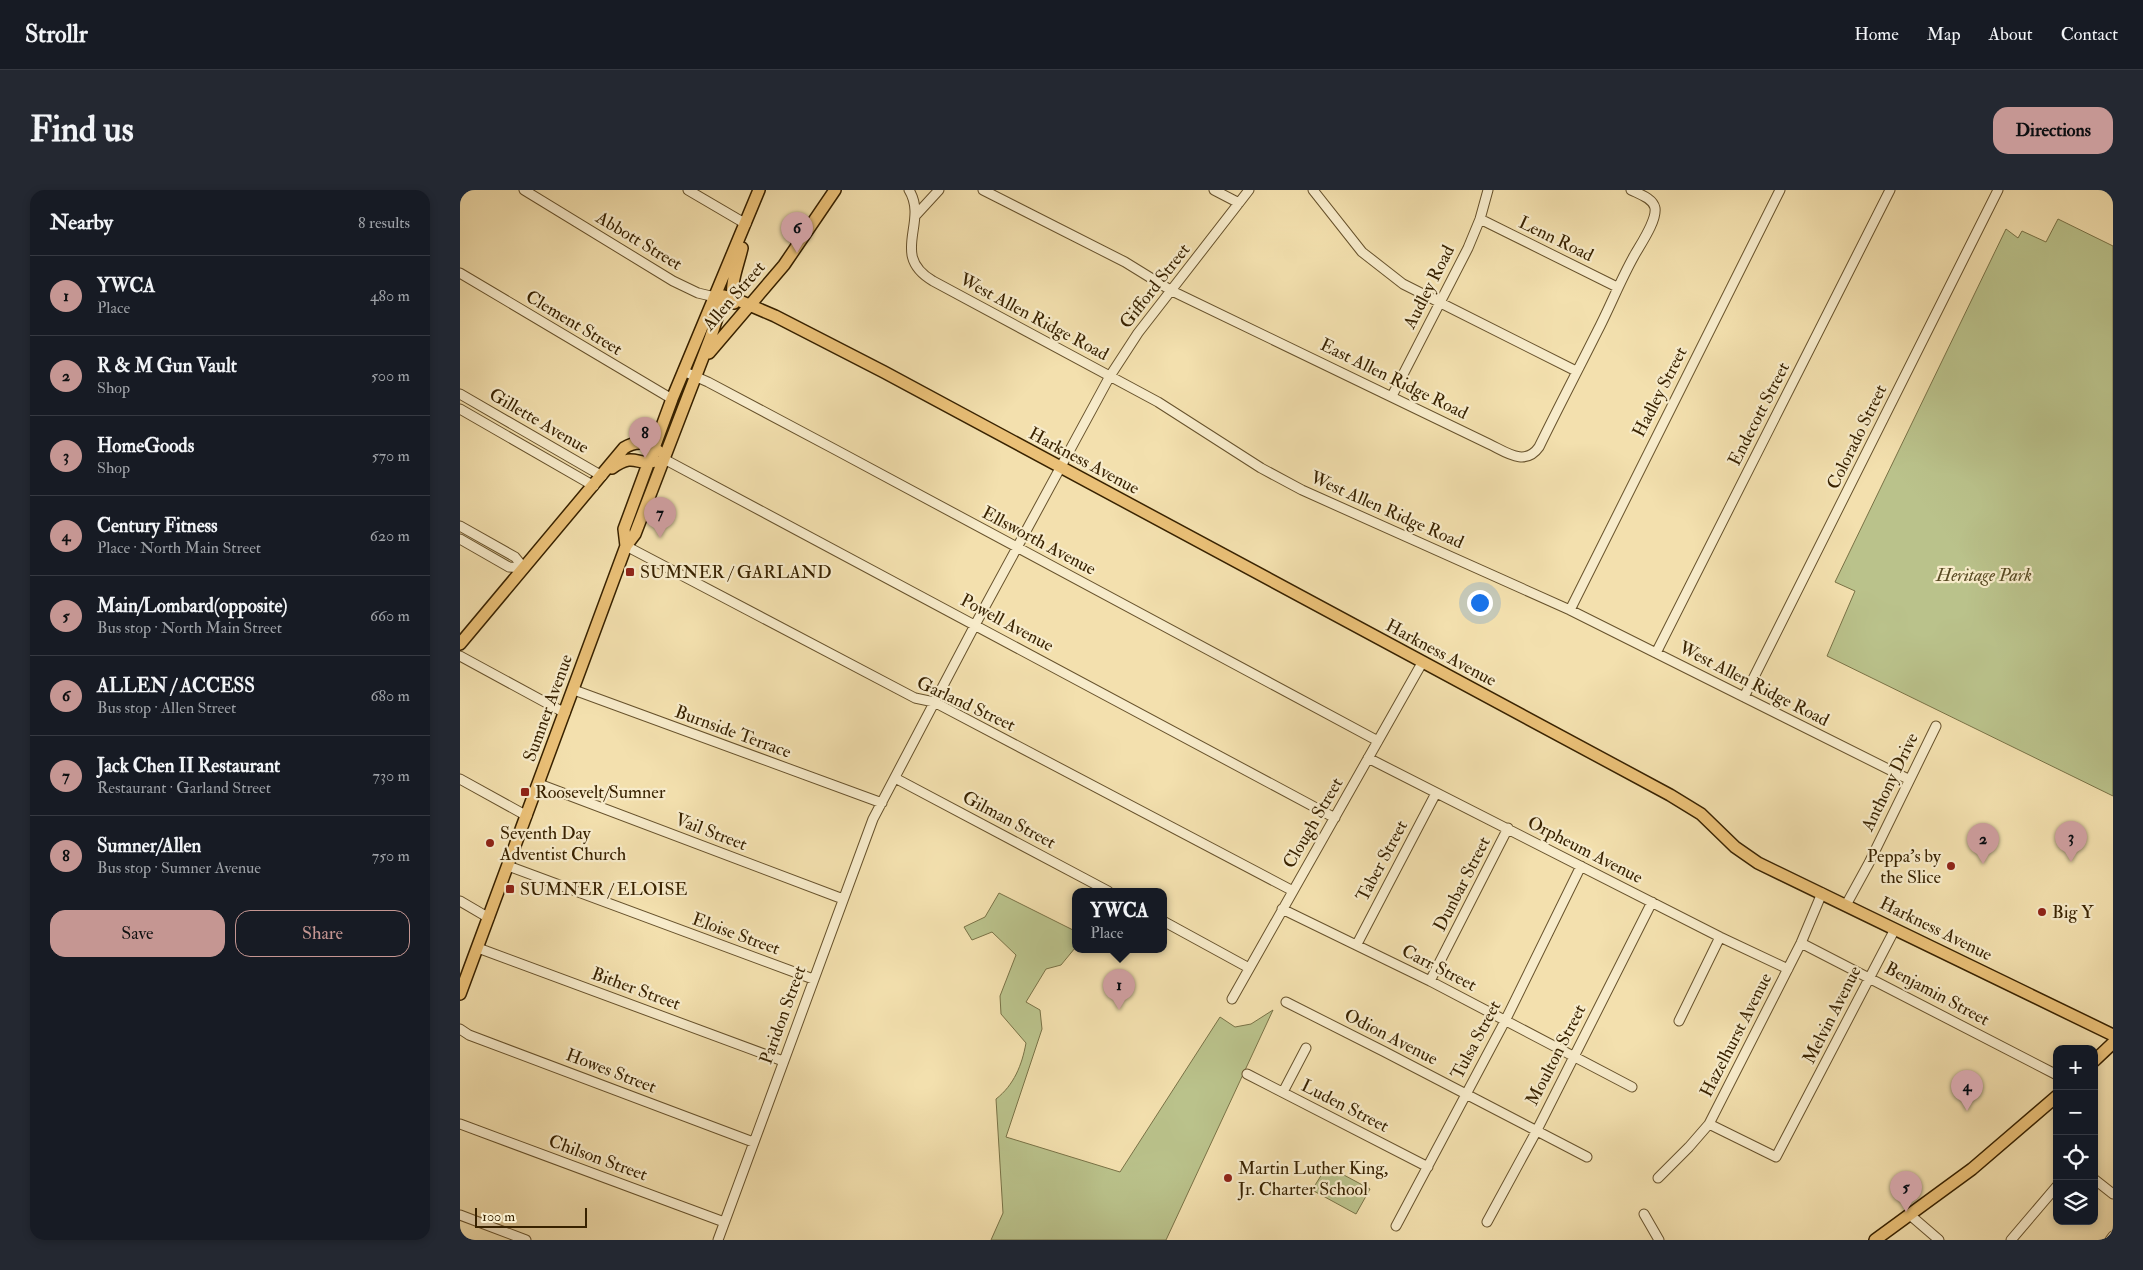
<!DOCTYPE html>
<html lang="en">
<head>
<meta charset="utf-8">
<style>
	body { margin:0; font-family:"IM FELL Double Pica",serif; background:#242831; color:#f1f3f6 }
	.controls { position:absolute; right:15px; bottom:15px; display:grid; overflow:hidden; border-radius:10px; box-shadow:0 2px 8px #0003 }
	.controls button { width:45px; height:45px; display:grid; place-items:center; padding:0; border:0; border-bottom:1px solid #363941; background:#171b24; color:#f1f3f6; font:25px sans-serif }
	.scale { position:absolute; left:15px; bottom:12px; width:112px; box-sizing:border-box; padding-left:5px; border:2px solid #382200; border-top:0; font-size:14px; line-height:18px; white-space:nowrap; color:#382200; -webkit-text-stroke:4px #f7ebca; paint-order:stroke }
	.you { position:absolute; left:1019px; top:412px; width:18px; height:18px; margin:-12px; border:4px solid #fff; border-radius:50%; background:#1a73e8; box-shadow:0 0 0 8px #1a73e833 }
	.badge { display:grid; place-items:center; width:32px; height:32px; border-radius:50%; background:#c59692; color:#111; font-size:16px; font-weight:700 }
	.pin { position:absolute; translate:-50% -41px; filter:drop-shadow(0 1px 2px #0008) }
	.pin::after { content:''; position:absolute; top:26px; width:18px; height:15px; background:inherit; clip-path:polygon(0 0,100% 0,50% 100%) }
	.popup { position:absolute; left:612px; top:698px; width:95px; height:65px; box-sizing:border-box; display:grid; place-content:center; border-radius:10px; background:#171b24; filter:drop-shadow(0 1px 4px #0005); font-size:16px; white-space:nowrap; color:#9ea1a6 }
	.popup b { font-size:19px; color:#f1f3f6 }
	.popup::after { content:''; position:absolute; left:50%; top:100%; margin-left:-10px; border:10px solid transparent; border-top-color:#171b24 }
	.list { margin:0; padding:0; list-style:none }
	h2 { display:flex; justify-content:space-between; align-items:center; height:65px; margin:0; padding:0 20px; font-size:21px }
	h2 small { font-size:16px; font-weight:400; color:#9ea1a6 }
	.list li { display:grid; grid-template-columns:32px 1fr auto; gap:15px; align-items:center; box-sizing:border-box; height:80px; padding:0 20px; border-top:1px solid #363941 }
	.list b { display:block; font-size:19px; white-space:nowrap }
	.list p { margin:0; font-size:16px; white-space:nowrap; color:#9ea1a6 }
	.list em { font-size:16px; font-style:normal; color:#9ea1a6 }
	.actions { display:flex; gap:10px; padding:15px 20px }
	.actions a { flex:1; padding:11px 0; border:1px solid #c59692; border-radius:15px; text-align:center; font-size:18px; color:#c59692 }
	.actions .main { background:#c59692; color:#111 }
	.icon { flex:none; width:28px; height:28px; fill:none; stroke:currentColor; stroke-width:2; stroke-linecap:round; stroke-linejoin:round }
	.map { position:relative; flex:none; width:1653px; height:1050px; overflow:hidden; border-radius:15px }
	header { display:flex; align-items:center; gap:30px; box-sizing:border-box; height:70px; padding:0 25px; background:#171b24; border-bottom:1px solid #363941 }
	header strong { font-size:24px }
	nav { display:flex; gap:28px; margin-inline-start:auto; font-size:18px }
	.intro { display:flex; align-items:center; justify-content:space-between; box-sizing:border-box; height:120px; padding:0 30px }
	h1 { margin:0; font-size:35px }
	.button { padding:12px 22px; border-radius:15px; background:#c59692; color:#111; font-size:18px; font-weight:700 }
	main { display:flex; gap:30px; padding:0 30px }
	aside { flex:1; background:#171b24; border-radius:15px; box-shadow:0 2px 8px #0003 }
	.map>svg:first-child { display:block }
	.green { fill:#bac28b; stroke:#797246 }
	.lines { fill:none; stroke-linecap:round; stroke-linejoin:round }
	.minor-casing { stroke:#67522c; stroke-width:11 }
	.major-casing { stroke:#382200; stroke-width:14 }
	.minor { stroke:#f7ebca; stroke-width:9 }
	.major { stroke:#eac077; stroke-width:11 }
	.poi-dot { fill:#8f2418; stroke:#f7ebca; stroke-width:2 }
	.labels { text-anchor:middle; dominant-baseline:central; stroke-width:4.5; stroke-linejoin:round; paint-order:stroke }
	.street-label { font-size:18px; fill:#382200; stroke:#f7ebca }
	.poi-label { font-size:18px; fill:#382200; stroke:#f7ebca; text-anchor:start }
	.park-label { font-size:18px; font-style:italic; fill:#584a23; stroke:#f7ebca }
</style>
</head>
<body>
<header>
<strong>Strollr</strong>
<nav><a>Home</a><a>Map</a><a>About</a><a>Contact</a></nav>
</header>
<div class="intro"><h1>Find us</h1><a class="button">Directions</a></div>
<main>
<aside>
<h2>Nearby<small>8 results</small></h2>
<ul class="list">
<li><span class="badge">1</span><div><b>YWCA</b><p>Place</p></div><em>480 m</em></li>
<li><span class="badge">2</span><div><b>R &amp; M Gun Vault</b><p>Shop</p></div><em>500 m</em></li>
<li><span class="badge">3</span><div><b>HomeGoods</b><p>Shop</p></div><em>570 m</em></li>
<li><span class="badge">4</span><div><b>Century Fitness</b><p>Place · North Main Street</p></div><em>620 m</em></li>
<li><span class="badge">5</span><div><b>Main/Lombard(opposite)</b><p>Bus stop · North Main Street</p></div><em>660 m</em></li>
<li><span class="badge">6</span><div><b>ALLEN / ACCESS</b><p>Bus stop · Allen Street</p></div><em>680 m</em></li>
<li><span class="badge">7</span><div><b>Jack Chen II Restaurant</b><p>Restaurant · Garland Street</p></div><em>730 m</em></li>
<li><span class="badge">8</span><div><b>Sumner/Allen</b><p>Bus stop · Sumner Avenue</p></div><em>750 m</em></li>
</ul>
<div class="actions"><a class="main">Save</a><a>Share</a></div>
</aside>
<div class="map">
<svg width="1653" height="1050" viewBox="0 0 1653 1050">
	<rect width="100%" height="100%" fill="#f3e0ae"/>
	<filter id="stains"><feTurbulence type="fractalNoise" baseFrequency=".004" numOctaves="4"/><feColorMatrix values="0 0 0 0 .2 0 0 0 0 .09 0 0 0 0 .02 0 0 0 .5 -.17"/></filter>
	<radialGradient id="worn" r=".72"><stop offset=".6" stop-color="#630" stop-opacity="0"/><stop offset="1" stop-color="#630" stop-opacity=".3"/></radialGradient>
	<path class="green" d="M1598,29L1653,56V606L1367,466L1395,401L1375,392L1546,39L1558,48L1562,41L1586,52Z
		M539,703L615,741V758L601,775L586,779L566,812L580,820L582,839L546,947L660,982L760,827L775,837L791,834L813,820L706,1050H531L543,1023L536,909C554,895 562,875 566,853L541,824L540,806L556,765L532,742L512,750L504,737L525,727Z
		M867,976L910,999L896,1024L852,1000Z"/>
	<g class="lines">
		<defs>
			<path id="minor" d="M64,0L213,91L238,103L255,107
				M228,0L286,34
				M449,0C469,33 429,65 473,91L698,212L801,278L842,300L1110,420L1448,589
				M523,0L665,72L712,101L1029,254C1046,262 1065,277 1079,257C1098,218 1118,180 1137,142C1150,117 1160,91 1174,66C1180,55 1197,31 1195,18C1193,8 1179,4 1171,0
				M754,0L779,13
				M853,0L902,62L943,94L1116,181
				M456,25L479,0
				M1020,29L1157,97
				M0,83L212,209
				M223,181L248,192L376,260L918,551
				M0,204L142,286
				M932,206L1008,58L1020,29L1028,0
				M0,219L134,296
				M204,269L875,628
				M0,336L55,367L64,378
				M0,349L49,377L64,378
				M166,356L455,508L474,512L833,701
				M1110,420L1320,0
				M1196,463L1430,0
				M0,466L105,523
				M114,500L422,613
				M1284,507L1538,0
				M908,568L1260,747L1328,779
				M435,588L648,701
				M0,589L67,626
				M79,594L383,709
				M48,676L353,789
				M0,711L29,728
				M1386,715L1409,673L1476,536
				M822,719L970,791L1172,897
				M703,731L789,778
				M1341,753L1597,885
				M897,754L976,603
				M18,758L323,871
				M970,791L1048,638
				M772,809L962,473
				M826,812L925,862L1127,967
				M1219,831L1260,747
				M0,839L9,845L293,952
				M787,884L968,977
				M823,902L846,858
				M0,934L264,1032
				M1249,934L1316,967L1435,739
				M1198,988L1229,957L1249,934L1341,753L1362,703
				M1634,989L1653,1004
				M1184,1024L1199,1050
				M0,1025L66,1050
				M1450,1025L1479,1050
				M1027,1032L1077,940L1192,712
				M936,1036L1045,831L1121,676
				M258,1050L413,629L515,435L650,186L678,143L789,0
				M1551,1050L1597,996
				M1650,1050L1653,1046"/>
			<path id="major" d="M255,107L264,106L273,108L315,126L424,182L1210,605L1241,624L1275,657L1298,673L1653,845
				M274,113C269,95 278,76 282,58
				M249,163L324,75L375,0
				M152,278C176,261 176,277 195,271
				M166,356L164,339L212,209L299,0
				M0,454L164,258C175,251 189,251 198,261
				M0,804L166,356L175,344L250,149L260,119L255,107
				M1634,871L1653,853
				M1415,1050L1512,979L1597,906"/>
		</defs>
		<use href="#minor" class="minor-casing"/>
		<use href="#major" class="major-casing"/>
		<use href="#minor" class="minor"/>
		<use href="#major" class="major"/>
	</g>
	<g class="poi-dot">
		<rect x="165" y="377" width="10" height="10" rx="2.5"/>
		<rect x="60" y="597" width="10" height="10" rx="2.5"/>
		<circle cx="30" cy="653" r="5"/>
		<circle cx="1491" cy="676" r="5"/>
		<rect x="45" y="694" width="10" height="10" rx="2.5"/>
		<circle cx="1582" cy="722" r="5"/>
		<circle cx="768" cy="988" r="5"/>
	</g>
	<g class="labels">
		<g class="street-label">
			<text transform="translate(1096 49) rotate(26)">Lenn Road</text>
			<text transform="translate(179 51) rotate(31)">Abbott Street</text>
			<text transform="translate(695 96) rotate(-52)">Gifford Street</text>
			<text transform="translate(969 97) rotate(-63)">Audley Road</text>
			<text transform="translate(274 106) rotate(-49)">Allen Street</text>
			<text transform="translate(574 127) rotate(28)">West Allen Ridge Road</text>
			<text transform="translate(114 133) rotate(31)">Clement Street</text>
			<text transform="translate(934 189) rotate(26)">East Allen Ridge Road</text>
			<text transform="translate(1200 202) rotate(-63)">Hadley Street</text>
			<text transform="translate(1299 224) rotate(-63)">Endecott Street</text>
			<text transform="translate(79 231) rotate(30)">Gillette Avenue</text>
			<text transform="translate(1397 247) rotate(-64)">Colorado Street</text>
			<text transform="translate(624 271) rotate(28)">Harkness Avenue</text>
			<text transform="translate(927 320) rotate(24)">West Allen Ridge Road</text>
			<text transform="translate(579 351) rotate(28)">Ellsworth Avenue</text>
			<text transform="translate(547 433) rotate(28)">Powell Avenue</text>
			<text transform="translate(981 463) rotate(28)">Harkness Avenue</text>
			<text transform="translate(1294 494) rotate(27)">West Allen Ridge Road</text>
			<text transform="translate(506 514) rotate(25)">Garland Street</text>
			<text transform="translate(88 518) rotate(-70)">Sumner Avenue</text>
			<text transform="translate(273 542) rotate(20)">Burnside Terrace</text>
			<text transform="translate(1430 592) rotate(-64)">Anthony Drive</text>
			<text transform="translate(549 630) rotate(28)">Gilman Street</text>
			<text transform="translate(853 633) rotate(-60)">Clough Street</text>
			<text transform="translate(251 642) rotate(21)">Vail Street</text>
			<text transform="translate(1125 660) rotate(27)">Orpheum Avenue</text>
			<text transform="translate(922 671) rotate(-62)">Taber Street</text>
			<text transform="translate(1002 694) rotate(-63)">Dunbar Street</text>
			<text transform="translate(1476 739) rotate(26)">Harkness Avenue</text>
			<text transform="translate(276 744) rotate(20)">Eloise Street</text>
			<text transform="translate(979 778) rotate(27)">Carr Street</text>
			<text transform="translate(176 799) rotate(20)">Bither Street</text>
			<text transform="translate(1477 804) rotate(28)">Benjamin Street</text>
			<text transform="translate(323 825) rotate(-70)">Paridon Street</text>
			<text transform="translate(1372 825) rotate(-63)">Melvin Avenue</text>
			<text transform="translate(1276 845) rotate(-63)">Hazelhurst Avenue</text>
			<text transform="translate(931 847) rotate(27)">Odion Avenue</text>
			<text transform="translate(1016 850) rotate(-62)">Tulsa Street</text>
			<text transform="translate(1096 865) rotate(-63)">Moulton Street</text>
			<text transform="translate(151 881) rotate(21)">Howes Street</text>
			<text transform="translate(885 916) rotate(27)">Luden Street</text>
			<text transform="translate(138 968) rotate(20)">Chilson Street</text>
		</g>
		<g class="poi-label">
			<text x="180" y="382">SUMNER / GARLAND</text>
			<text x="75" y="602">Roosevelt/Sumner</text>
			<text x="40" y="643">Seventh Day<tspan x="40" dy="21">Adventist Church</tspan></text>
			<text x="1481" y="666" text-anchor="end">Peppa's by<tspan x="1481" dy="21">the Slice</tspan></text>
			<text x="60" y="699">SUMNER / ELOISE</text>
			<text x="1592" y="722">Big Y</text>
			<text x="778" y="978">Martin Luther King,<tspan x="778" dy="21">Jr. Charter School</tspan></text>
		</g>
		<g class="park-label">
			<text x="1524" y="385">Heritage Park</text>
		</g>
	</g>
	<rect width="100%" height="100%" filter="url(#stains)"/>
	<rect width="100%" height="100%" fill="url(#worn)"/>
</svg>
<div class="controls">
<button>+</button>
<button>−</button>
<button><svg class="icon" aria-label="locate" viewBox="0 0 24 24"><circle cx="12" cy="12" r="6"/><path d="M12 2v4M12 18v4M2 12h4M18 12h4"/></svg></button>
<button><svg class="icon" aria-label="layers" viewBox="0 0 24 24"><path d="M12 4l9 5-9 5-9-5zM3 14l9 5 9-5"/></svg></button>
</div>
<div class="scale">100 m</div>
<div class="you"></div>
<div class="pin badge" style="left:659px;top:820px">1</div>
<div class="popup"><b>YWCA</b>Place</div>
<div class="pin badge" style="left:1523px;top:674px">2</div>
<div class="pin badge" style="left:1611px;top:672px">3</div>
<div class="pin badge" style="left:1507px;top:921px">4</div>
<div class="pin badge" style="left:1446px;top:1022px">5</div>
<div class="pin badge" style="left:337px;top:63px">6</div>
<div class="pin badge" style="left:200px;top:348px">7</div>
<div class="pin badge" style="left:185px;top:268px">8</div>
</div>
</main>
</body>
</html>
